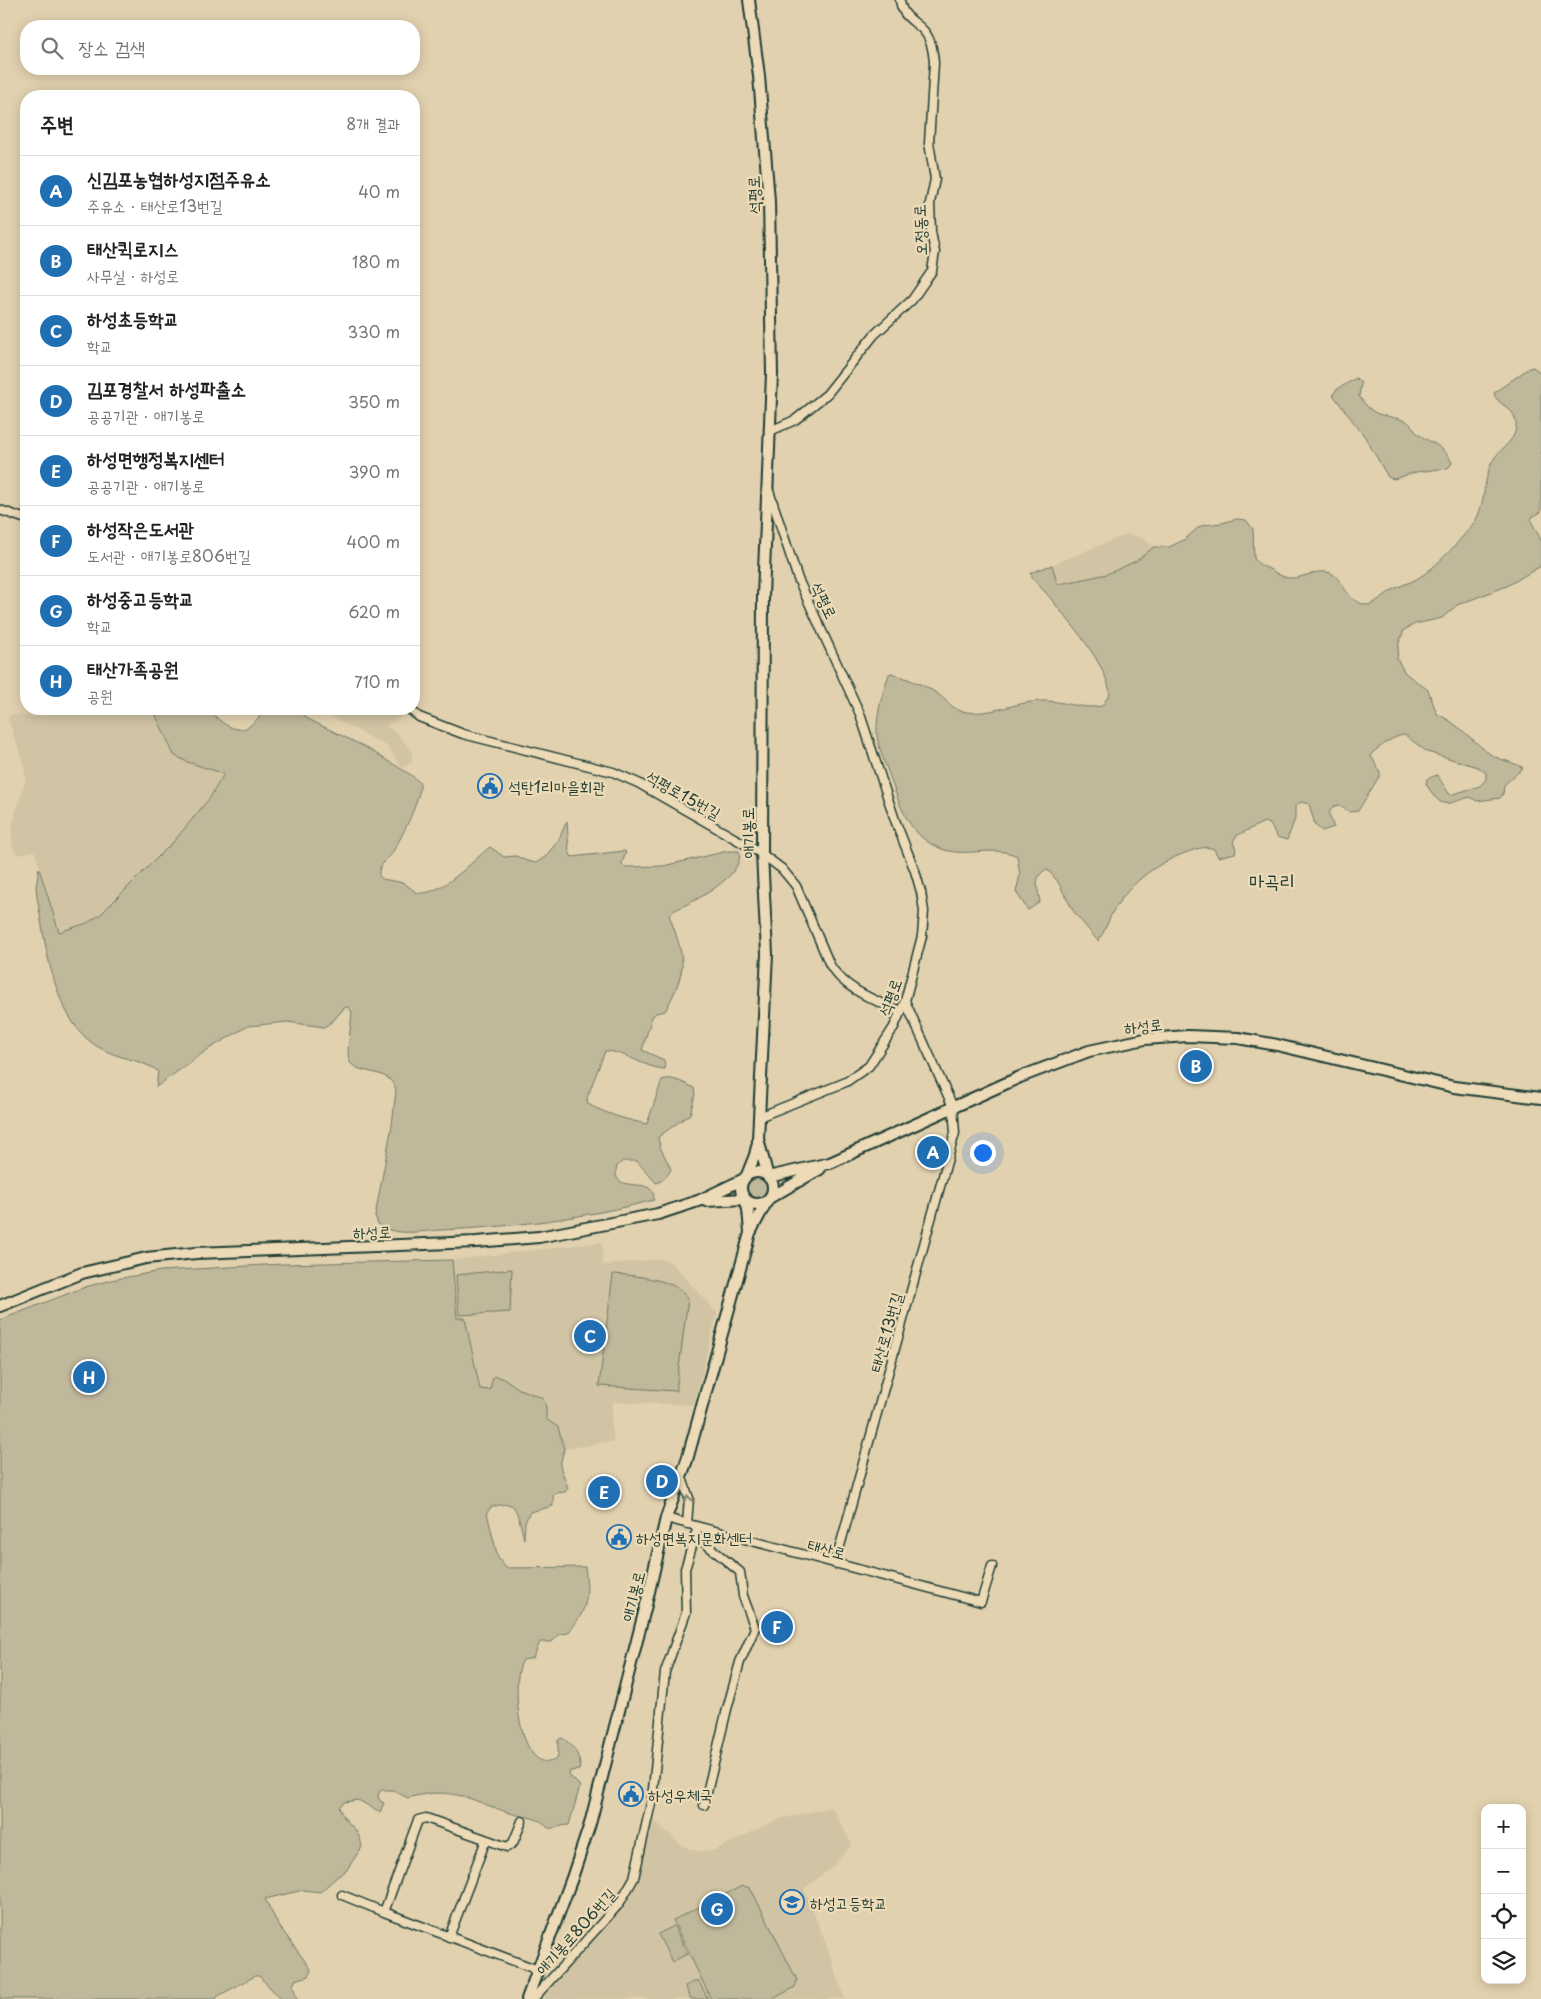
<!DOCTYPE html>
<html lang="ko">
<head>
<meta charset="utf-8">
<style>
	body { margin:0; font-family:"Playpen Sans","Poor Story",sans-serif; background:#f6f6f6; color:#202124 }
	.controls { position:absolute; right:15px; bottom:15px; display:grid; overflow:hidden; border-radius:10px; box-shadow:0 2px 12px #0003 }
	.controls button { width:45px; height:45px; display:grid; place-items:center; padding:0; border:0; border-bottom:1px solid #e0e0e0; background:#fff; color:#202124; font:25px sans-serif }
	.you { position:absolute; left:982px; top:1152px; width:18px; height:18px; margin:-12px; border:4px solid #fff; border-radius:50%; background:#1a73e8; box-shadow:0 0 0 8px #1a73e833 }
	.badge { display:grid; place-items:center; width:32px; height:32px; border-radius:50%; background:#1f6fb2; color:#fff; font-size:16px; font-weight:700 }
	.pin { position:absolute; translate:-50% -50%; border:2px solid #fff; box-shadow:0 1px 5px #0006 }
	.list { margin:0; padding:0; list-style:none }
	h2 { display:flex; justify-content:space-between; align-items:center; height:65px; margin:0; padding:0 20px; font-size:21px }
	h2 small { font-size:16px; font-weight:400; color:#757577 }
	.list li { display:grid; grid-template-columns:32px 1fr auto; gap:15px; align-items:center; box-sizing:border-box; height:70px; padding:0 20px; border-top:1px solid #e0e0e0 }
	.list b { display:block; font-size:19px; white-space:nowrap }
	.list p { margin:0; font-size:16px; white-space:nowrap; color:#757577 }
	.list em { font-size:16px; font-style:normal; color:#757577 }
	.icon { flex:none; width:28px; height:28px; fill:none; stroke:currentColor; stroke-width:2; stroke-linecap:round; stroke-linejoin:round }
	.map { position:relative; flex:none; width:1541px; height:1999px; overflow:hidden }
	.search { position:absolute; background:#fff; box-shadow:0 2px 12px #0003; left:20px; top:20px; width:400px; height:55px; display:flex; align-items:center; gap:12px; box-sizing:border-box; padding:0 18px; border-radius:20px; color:#757577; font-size:19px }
	.panel { position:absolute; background:#fff; box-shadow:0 2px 12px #0003; left:20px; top:90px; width:400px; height:625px; border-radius:20px }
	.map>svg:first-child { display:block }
	.built { fill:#d0c4a4 }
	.green { fill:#c0b89b; stroke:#707a68 }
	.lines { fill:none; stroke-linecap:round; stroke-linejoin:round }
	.street-casing { stroke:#1f3d34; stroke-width:11 }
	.secondary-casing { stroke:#1f3d34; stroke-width:14 }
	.street { stroke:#eddab7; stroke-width:8 }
	.secondary { stroke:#eddab7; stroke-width:10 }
	.oneway { stroke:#7c846f }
	.labels { text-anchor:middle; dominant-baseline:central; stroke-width:4.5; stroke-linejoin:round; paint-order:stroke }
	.street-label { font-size:16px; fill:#1f3d34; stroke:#eddab7 }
	.poi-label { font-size:16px; fill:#1f3d34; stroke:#eddab7; text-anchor:start }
	.quarter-label { font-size:19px; fill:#1f3d34; stroke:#eddab7 }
</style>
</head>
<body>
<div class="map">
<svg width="1541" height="1999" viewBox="0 0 1541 1999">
	<rect width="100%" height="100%" fill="#e1d1af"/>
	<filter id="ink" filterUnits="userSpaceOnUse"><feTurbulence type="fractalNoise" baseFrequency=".02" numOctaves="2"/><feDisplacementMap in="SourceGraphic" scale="10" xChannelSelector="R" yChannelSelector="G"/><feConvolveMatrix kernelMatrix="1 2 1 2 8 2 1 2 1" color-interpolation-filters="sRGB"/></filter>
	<g filter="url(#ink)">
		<path class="built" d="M1127,534L1144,539L1154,547L1136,561L1107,574L1060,584L1057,583L1052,565Z
			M69,709H153L170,748L187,762L224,774L209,799L174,841L100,915L87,923L59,932L35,852L33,851L17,855L12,846V826L26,777L22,759L8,719L10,714L34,717Z
			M317,709H402L405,711L404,715L386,726L398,734L412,752V762L402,768L388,747Z
			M602,1242L603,1265L660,1259L670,1261L717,1313L694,1405L613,1402L611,1420L614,1441L564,1449L558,1427L546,1419V1407L539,1396L518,1389L505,1379L497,1376L493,1377L490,1390L480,1389L465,1318H457L452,1260Z
			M832,1807L852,1845L831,1868L804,1889L828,1949L845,1999H541L631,1897L637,1884L653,1819L682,1846L696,1851H706L715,1850L776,1820Z"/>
		<path class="green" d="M1533,367L1541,373V512L1532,517L1531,521L1541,540V566L1507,586L1457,605L1442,618L1415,624L1404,630L1399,643L1397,659L1405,673L1428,690L1437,714C1458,723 1472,741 1490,754C1500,761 1513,761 1523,768L1504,785L1503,794L1500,798L1477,801L1470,797C1442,805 1443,810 1426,784L1427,779L1437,775L1450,795L1480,786L1486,779V773L1478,767L1427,752L1405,735C1392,736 1382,746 1372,753L1371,756L1380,772V775L1358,811L1350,812L1338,805C1325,808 1330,818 1334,827L1322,831L1315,825L1309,804L1301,802L1295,806V819L1287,840L1277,837L1270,824L1264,822L1236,836L1233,842L1236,849L1235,853L1218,857L1214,849C1204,845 1194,850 1185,853C1153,865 1129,884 1112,913C1108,922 1104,933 1098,941L1074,912L1058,882L1049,871L1045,870C1032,878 1039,891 1040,902L1028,910L1016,892L1020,875L1017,856C995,845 968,857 945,850C909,839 900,806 889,774C884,761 878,747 877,734C876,714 883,692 889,674L891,673C905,678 920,683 933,691C943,696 951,708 961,711C989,717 1014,702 1041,701C1062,700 1081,710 1102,706L1110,694C1107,663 1067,619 1047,594C1041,588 1034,581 1030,573L1052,565L1057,583L1060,584L1107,574L1136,561L1154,547H1169L1184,540L1199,527L1204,525L1222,523L1237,519L1246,520L1253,529L1254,558C1257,564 1263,566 1269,569C1275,572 1283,578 1290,578C1302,579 1314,570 1327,572C1345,575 1343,604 1370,605C1379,600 1387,593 1396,588C1405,584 1415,581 1423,575C1438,565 1470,531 1478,516C1485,499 1484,480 1491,464C1498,448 1518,442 1516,422C1514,406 1496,405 1494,393L1529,368Z
			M1356,378L1361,383L1359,396C1375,420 1383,413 1406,421C1412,424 1413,429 1417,433C1429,443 1445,445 1452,463L1448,468L1416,472L1394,479L1388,477L1365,437L1333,395L1336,390Z
			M153,709H209C216,719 232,733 246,728C253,725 261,715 266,709H298L308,719L365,747L411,775L420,783C422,797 400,841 392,853C389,858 382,862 380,868C378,873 379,876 382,879L404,883L417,893C442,896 472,861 490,847L504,857L516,856L527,861L536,863L545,857L558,841L567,821L569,852L572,857L624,851L626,852L622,863L623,866L627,867L663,866L728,851H739C746,876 693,902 675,910L669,915C674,928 683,952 682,966C681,980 672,999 665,1011L656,1013L652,1017L642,1050L664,1060L665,1069C644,1068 625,1051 605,1051L587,1098L588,1104C606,1114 627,1120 647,1124L662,1080C672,1076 684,1083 694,1088L695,1095L690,1114L658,1137L660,1147L671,1169C669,1175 662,1182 656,1183L637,1161H623L617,1166C610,1192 641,1180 650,1189C654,1192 654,1196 654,1200C584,1218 514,1227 441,1230C422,1231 394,1237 378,1224L375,1216L392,1125L396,1090C389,1066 359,1077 349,1061L348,1051L352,1012L348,1007L344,1008L333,1021L324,1027L287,1022L248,1026L207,1050L156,1087L158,1072L155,1069C140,1060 118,1058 102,1049C54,1026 45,943 37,896L36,887L39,868L59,932L87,923L100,915L174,841L209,799L224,774L222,773L187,762L174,755Z
			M747 1188a10 10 0 1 1 20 0a10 10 0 1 1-20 0Z
			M452,1260L457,1318H465L480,1389L490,1390L493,1377L496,1376L505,1379L519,1389L543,1398L546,1407V1419L558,1427L564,1449L560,1466L568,1488L565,1492L556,1493L553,1496V1506L530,1512L525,1522L524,1539C522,1532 518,1508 511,1505C506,1503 496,1506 491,1507L487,1513L498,1558L506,1568L585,1567C589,1597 588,1609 568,1633L559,1634L552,1642H540L533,1658L523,1660C509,1681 520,1780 557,1759L558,1756V1740L562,1738C572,1743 583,1759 579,1770L570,1771L569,1775L580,1786L569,1825C562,1825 555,1829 548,1828C540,1817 529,1818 517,1815C473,1803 456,1784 408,1798L392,1790H381L378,1795L379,1800L384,1803L380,1812L358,1800L344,1802L339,1807C345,1826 359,1825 362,1847L346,1871L338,1876L320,1892L303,1890L265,1899L279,1926L311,1969L309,1976L295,1980L293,1986L297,1999H281L259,1976H255L218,1996L216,1999H0V1320L85,1287L111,1280L161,1271L283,1264Z
			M512,1269L510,1312L459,1315L456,1275Z
			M613,1274C631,1275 678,1279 688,1298L676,1391L599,1386Z
			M742,1886L748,1887L752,1891L797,1980L795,1987L773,1999H711L673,1920Z
			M674,1926L687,1954L672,1962L658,1934Z
			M698,1980L708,1999H691L685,1986Z"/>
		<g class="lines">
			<defs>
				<path id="street" d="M770,431L795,420L827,394L874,335L912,300L932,271L935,252L931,232L930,203L935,179L929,143L934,63C933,50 931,37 921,28C911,19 902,16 900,0
					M0,510L26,519
					M409,709L419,717L463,734L613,772L638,783L762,854L782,869L796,886L830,965C845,990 875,1000 901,1012
					M759,1117L846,1082L869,1066L894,1027L905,1001L922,936L924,911L921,892L915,871L895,820L860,714L798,579L769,491
					M681,1475L689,1498L687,1524
					M666,1518L981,1602L992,1566
					M695,1535L740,1572L743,1596L755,1628L740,1662L727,1709L704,1805
					M835,1564L955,1133L953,1107L905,1001
					M522,1821L513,1843L507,1847L426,1818L418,1820L384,1912L538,1970
					M342,1895L384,1912
					M449,1937L486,1840
					M533,1999L619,1904L634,1878L652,1799L665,1672L686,1613L685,1569L698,1527"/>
				<path id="secondary" d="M749,0L759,76L769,201L772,374L763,596L762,854L767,954L758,1139L768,1177L830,1163L1020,1077L1089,1051L1145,1039L1188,1036L1238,1038L1277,1045L1454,1087L1541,1098
					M741 1188a16 16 0 1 1 32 0a16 16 0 1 1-32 0Z
					M747,1175L755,1155L758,1142
					M771,1197L820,1169
					M706,1201L745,1199L748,1209L750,1232
					M0,1306L82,1273L146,1258L196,1253L476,1242L539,1237L658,1214L698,1201L744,1179
					M527,1999L572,1878L590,1824L646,1605L666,1518L687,1460L750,1233L767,1201"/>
			</defs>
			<use href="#street" class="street-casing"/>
			<use href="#secondary" class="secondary-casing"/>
			<use href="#street" class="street"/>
			<use href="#secondary" class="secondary"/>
		</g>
		<defs><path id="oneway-chevron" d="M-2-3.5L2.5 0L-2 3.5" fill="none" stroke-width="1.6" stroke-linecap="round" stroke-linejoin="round" transform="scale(1.25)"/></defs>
		<use class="oneway" href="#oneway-chevron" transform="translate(688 1499) rotate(-97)"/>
	</g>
	<defs>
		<symbol id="civic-ring" viewBox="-11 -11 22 22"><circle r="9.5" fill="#eddab7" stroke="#1f6fb2" stroke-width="1.5"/><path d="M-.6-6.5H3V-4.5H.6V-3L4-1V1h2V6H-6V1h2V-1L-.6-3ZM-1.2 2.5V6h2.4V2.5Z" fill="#1f6fb2"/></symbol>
		<symbol id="school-ring" viewBox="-11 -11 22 22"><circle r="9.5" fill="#eddab7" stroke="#1f6fb2" stroke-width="1.5"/><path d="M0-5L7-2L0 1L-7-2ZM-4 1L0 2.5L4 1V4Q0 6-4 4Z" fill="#1f6fb2"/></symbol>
	</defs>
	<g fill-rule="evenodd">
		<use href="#civic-ring" x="476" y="772" width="28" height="28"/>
		<use href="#civic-ring" x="605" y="1523" width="28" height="28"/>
		<use href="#civic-ring" x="617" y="1780" width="28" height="28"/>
		<use href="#school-ring" x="778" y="1888" width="28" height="28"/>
	</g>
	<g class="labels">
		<g class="street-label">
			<text transform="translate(753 195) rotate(-93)">석평로</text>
			<text transform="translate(919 230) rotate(-92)">오정동로</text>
			<text transform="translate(825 600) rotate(64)">석평로</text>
			<text transform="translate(684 794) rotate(29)">석평로15번길</text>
			<text transform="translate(747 833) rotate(-91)">애기봉로</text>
			<text transform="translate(889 997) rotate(-70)">석평로</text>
			<text transform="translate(1143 1025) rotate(-7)">하성로</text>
			<text transform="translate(372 1231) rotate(-2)">하성로</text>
			<text transform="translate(885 1332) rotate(-74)">태산로13번길</text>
			<text transform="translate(827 1548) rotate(15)">태산로</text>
			<text transform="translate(632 1596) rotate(-76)">애기봉로</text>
			<text transform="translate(575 1931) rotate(-48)">애기봉로806번길</text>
		</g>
		<g class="poi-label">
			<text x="508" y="786">석탄1리마을회관</text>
			<text x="636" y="1537">하성면복지문화센터</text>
			<text x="648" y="1794">하성우체국</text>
			<text x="810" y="1902">하성고등학교</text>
		</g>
		<g class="quarter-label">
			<text x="1272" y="880">마곡리</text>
		</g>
	</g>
</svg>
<div class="controls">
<button>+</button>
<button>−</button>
<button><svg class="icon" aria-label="locate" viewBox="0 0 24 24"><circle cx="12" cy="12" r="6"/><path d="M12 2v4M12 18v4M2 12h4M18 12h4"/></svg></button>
<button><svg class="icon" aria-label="layers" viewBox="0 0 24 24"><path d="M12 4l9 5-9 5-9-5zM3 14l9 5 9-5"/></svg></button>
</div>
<div class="you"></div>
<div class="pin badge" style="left:933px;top:1152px">A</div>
<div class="pin badge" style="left:1196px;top:1066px">B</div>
<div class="pin badge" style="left:590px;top:1336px">C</div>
<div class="pin badge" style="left:662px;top:1481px">D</div>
<div class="pin badge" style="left:604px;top:1492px">E</div>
<div class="pin badge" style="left:777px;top:1627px">F</div>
<div class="pin badge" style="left:717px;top:1909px">G</div>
<div class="pin badge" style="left:89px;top:1377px">H</div>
<div class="search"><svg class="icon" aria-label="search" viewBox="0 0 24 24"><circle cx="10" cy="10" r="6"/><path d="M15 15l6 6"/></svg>장소 검색</div>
<section class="panel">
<h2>주변<small>8개 결과</small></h2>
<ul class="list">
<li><span class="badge">A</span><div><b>신김포농협하성지점주유소</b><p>주유소 · 태산로13번길</p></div><em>40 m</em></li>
<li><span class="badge">B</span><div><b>태산퀵로지스</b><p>사무실 · 하성로</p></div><em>180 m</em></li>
<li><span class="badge">C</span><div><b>하성초등학교</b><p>학교</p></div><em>330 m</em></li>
<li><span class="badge">D</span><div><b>김포경찰서 하성파출소</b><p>공공기관 · 애기봉로</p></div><em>350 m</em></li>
<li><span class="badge">E</span><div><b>하성면행정복지센터</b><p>공공기관 · 애기봉로</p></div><em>390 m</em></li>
<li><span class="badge">F</span><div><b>하성작은도서관</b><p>도서관 · 애기봉로806번길</p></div><em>400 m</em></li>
<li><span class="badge">G</span><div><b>하성중고등학교</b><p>학교</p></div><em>620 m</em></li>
<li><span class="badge">H</span><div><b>태산가족공원</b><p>공원</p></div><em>710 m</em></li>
</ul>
</section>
</div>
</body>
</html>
